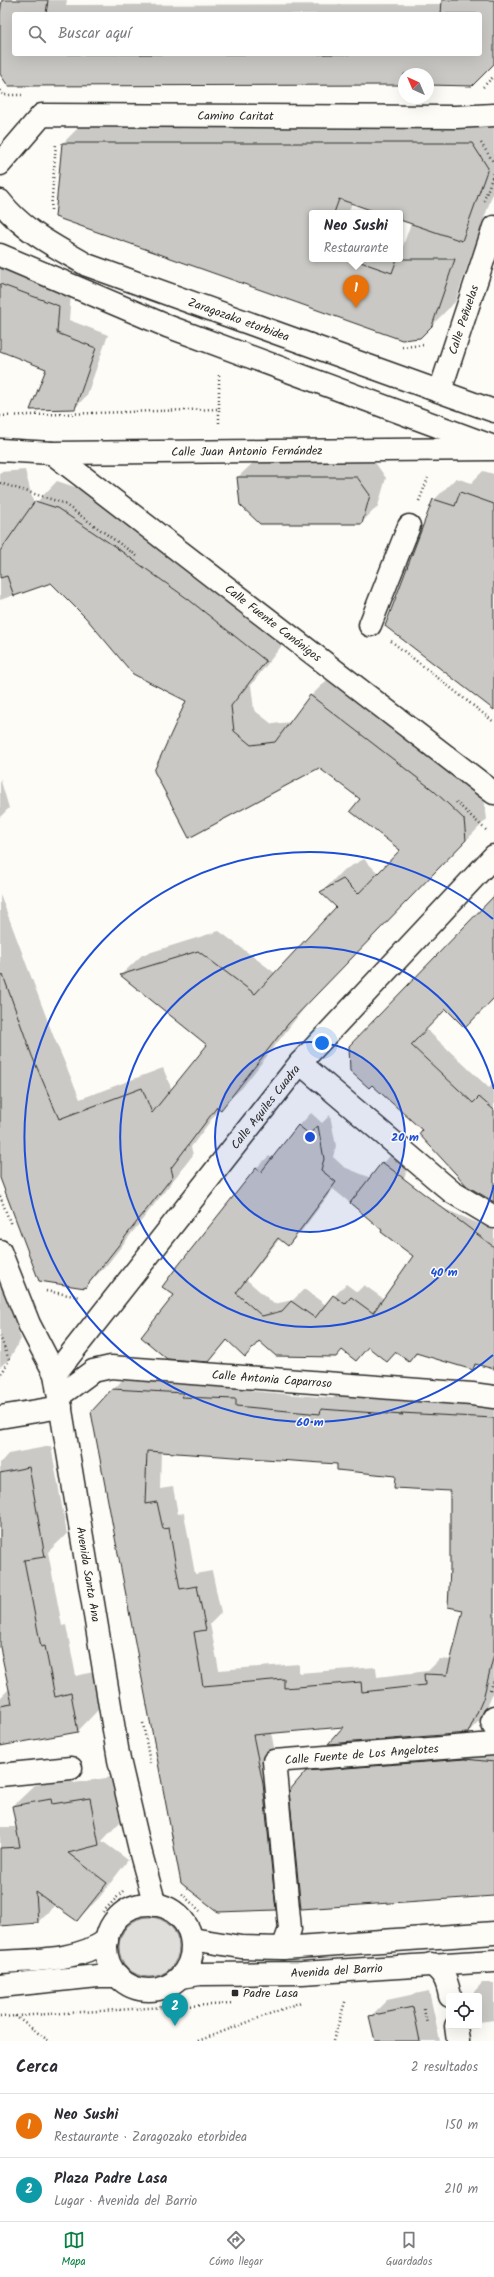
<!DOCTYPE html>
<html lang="es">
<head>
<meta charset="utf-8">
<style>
	body { margin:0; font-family:Kalam,sans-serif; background:#f7f7f7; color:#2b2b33 }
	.controls { position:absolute; right:12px; bottom:12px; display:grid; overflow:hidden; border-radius:4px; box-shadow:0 4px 16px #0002 }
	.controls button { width:36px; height:36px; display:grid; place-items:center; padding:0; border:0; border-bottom:1px solid #e1e1e2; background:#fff; color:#2b2b33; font:20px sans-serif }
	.compass { position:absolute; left:398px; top:68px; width:36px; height:36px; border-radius:50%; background:#fff; box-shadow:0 4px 16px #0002; rotate:316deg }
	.you { position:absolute; left:322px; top:1043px; width:14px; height:14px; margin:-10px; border:3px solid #fff; border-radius:50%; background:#1a73e8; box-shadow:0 0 0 6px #1a73e833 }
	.badge { display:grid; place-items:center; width:26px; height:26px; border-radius:50%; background:#0b8043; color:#fff; font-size:13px; font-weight:700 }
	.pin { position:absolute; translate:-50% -33px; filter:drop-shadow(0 1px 2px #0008) }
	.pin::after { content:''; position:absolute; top:21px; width:14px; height:12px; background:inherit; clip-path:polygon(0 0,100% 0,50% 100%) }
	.popup { position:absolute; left:309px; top:210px; width:94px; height:52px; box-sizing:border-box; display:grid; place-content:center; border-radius:4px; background:#fff; filter:drop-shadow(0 1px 3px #0005); font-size:13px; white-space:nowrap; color:#7c7c81 }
	.popup b { font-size:15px; color:#2b2b33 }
	.popup::after { content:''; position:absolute; left:50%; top:100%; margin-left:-8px; border:8px solid transparent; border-top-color:#fff }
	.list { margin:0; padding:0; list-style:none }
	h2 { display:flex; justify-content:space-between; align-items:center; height:52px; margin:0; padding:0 16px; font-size:17px }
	h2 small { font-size:13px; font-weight:400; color:#7c7c81 }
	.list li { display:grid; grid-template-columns:26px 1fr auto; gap:12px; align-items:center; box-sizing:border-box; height:64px; padding:0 16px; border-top:1px solid #e1e1e2 }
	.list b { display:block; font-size:15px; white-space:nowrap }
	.list p { margin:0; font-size:13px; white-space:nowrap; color:#7c7c81 }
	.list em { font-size:13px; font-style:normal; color:#7c7c81 }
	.icon { flex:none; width:22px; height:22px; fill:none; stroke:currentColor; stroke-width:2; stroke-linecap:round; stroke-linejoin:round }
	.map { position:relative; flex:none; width:494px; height:2041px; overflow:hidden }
	.search { position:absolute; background:#fff; box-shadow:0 4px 16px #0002; left:12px; right:12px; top:12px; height:44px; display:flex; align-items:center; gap:10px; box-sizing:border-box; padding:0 14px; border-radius:4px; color:#7c7c81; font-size:15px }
	.sheet { height:180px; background:#fff }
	nav { display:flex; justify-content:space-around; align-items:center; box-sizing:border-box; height:56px; border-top:1px solid #e1e1e2; background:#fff; font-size:11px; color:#7c7c81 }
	nav a { display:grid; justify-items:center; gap:2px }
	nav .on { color:#0b8043 }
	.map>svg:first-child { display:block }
	.green { fill:#dfdeda; stroke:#858482 }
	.shadow { fill:#0003; fill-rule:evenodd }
	.building { fill:#c9c8c4; stroke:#2b2b2b; fill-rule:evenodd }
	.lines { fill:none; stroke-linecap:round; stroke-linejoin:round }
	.minor-casing { stroke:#2b2b2b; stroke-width:25 }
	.major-casing { stroke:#2b2b2b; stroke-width:25 }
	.path { stroke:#2b2b2b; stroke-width:2.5; stroke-dasharray:1 3; stroke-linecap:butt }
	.minor { stroke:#fdfcf7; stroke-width:22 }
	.major { stroke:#fdfcf7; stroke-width:22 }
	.ring { fill:none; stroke:#1d4ed8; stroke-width:2 }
	.poi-dot { fill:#2b2b2b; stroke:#fdfcf7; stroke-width:1.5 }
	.labels { text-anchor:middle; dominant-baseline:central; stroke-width:3; stroke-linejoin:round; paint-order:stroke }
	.street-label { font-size:12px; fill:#2b2b2b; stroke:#fdfcf7 }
	.poi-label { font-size:12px; fill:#2b2b2b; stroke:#fdfcf7; text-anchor:start }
	.centre { fill:#1d4ed8; stroke:#fdfcf7; stroke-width:2 }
	.ring-label { font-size:12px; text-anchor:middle; font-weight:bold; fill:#1d4ed8; stroke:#fdfcf7; stroke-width:3; stroke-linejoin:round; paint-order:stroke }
</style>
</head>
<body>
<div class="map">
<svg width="494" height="2041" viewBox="0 0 494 2041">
	<rect width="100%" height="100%" fill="#fdfcf7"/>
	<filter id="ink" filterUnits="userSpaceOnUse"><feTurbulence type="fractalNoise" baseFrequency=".025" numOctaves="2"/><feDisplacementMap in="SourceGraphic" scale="8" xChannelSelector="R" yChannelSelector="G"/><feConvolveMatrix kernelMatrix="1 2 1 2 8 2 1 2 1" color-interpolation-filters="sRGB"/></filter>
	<g filter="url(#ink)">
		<path class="green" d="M119 1947a30 30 0 1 1 60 0a30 30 0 1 1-60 0Z"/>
		<path class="shadow" d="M3,0H67L66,5L443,4V0H494V63L472,85H428V74H404V85H8L0,72V20ZM14,14H480V54H14Z
			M86,120L494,121V190L455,302L420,337L63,143ZM352,203L383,213H400V219L411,223L403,246L400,245V259H312V213H348Z
			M0,268L71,294L69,320L108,335L87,395L75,408L48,368L0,350Z
			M255,461H374L386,478L378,506L361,523L238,477Z
			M25,470L34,505L57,481L78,488L209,578L286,640L251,685L254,710L272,724L291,722L311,696L332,675L484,798L487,819L309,1002L242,1088L220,1108L191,1147L193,1155L106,1266L85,1287L0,1176V894L53,1035L80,1099L163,1068L172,1090L208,1045L121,975L142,955L219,931L275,973L337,906L322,892L342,871L364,859L379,874L402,850L362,799L319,767L190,837L187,701L87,617L52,582L0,600V472Z
			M483,471L494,474V709L434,500L456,478L471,483Z
			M0,778L9,808L0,817Z
			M494,898V997L446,1008L426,1029L489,1088L494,1083V1202L423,1130L372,1084Z
			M311,1113L322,1123L330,1115L336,1146L333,1157L344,1167L371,1178L395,1150L410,1162L400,1190L494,1230V1364H478L473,1369L418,1353L409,1361L397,1352L387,1361L369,1346L356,1360L342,1350L260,1341L245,1355L228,1340L209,1361L176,1295L256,1168L269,1156L273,1159L299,1126ZM333,1189L414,1255L384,1299L364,1285L357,1292L346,1284L326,1305L304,1289L293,1300L274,1304L247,1280L280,1238L288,1245L300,1233Z
			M0,1283L21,1339L10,1358L0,1367Z
			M128,1374L251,1384V1391L333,1398L337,1394L494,1402V1691L483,1717L467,1733L345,1726L271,1732L278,1768L291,1893L275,1909L218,1911L113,1390ZM161,1451L338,1463L396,1475L451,1490V1569L464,1609L452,1660L440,1659L428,1671L377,1677L376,1667L299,1673V1664L219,1670L210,1624L221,1613L212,1571L195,1574L184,1513L178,1514L173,1487L160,1489Z
			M51,1446L67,1534L48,1552L62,1626L66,1625L76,1676L93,1672L99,1709L78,1731L0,1745V1698L10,1688L2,1654L0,1655V1463L8,1454Z
			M494,1745V1895L307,1772L323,1756Z
			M112,1777L120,1822L102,1841L128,1860L99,1898L77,1920L56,1904L38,1922L0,1925V1829L2,1827H17L13,1806L35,1785L72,1778L74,1783Z
			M482,1983H494V2020L479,2022V1996H473V1993Z
			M429,1991L440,2041H376L371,2016L387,2000Z"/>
		<path class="building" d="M2,0H48L46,14H14V54H480V14H441L442,0H494V64L472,86L428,85V74H404V85L8,86L0,74V14Z
			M62,143H472L488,168L462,241L400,220V213H379L339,199L334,213H312V259H352L392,273L397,259H455L432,326L420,338L402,340L55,217Z
			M0,284L59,306L57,333L96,348L75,409L30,410L46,369L0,351Z
			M237,477H357L370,495L362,524H260L240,505Z
			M460,492L494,504V710L385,626L433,499L455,506Z
			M35,501L57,508L114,546L188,599L266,661L231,706L234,731L251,745L275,742L310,695L433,790L464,819L466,840L288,1024L221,1110L217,1107L171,1168L173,1176L85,1288L39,1281L0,1178V976L3,975L32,1056L59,1119L142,1088L152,1113L207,1045L120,975L198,951L255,994L336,907L320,892L343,879L358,894L400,850L350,811L360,799L319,768L189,838L154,771L186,701L133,674L86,618L51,583L14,596L7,576L0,578V551Z
			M494,896V998L465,1028L446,1009L411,1045L473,1103L479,1097L494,1110V1202L467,1186L419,1134L422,1130L372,1085L369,1088L350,1071L349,1046Z
			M298,1125L309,1134L318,1126L324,1159L321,1170L336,1182L288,1246L278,1238L236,1293L262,1316L282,1311L291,1301L315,1318L333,1295L345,1304L351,1297L373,1313L413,1256L381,1232L382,1230L350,1203L382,1162L494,1247V1369L475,1364L473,1370L416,1353L409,1362L396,1352L387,1362L368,1347L356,1361L342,1350L336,1357L276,1356L259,1341L245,1357L227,1340L209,1362L167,1359L141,1337L174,1295L162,1287L173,1272L256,1168L261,1172Z
			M112,1389L184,1393L181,1397L236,1399V1406L320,1414L321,1409L403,1415L401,1413L494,1418V1654L483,1699L468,1733L328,1744L343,1727L253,1735L263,1784L276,1910L218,1912L181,1883L91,1412ZM147,1451L337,1464V1470L395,1476L394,1488L450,1491V1569L448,1607L463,1610L447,1675L424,1674L425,1685L362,1692L361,1682L284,1688V1679L203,1686L194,1632L206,1630L197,1586L180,1589L169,1528L163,1529L157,1502L145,1504Z
			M29,1467L45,1557L24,1560L41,1647L45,1646L55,1697L71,1693L78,1732L0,1746V1706L12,1704L0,1647V1473Z
			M465,1759L494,1762V1896L301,1909L289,1791L306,1771Z
			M90,1798L99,1845L68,1853L107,1883L77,1921L36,1892L38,1923L0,1926V1848L20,1847L12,1806L51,1799L52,1804Z
			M413,2007L420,2041H375L369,2016Z"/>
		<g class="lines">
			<defs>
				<g id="minor">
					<path id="s1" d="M0,164L42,115L456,117L494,115"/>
					<path id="s2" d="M440,391L494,227"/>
					<path id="s3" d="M0,450L52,453L494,449"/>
					<path id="s4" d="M52,453L494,793"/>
					<path d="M370,625L409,526"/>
					<path d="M300,1063L452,1192L494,1217"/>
					<path id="s5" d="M0,1251L29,1324L55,1374L119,1760L141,1854L155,1905"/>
					<path id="s6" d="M55,1374L300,1063L494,856"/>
					<path id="s7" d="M59,1396L93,1371L111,1367L472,1394L494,1397"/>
					<path d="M0,1417L61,1407"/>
					<path d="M494,1717L492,1722L494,1727"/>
					<path d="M0,1775L71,1768"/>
					<circle cx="149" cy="1947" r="43"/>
					<path d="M192,1939L241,1947L283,1948L494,1933"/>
					<path id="s8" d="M283,1948L290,1929L274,1761L494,1744"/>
					<path d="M0,1962C35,1960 78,1961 107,1940"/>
					<path d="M431,1964C444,1973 447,1981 450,1996"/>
					<path id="s9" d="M180,1977L200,1974L302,1973L494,1961"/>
					<path d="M0,1986L98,1976H118"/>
					<path d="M456,2026L458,2041"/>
				</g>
				<g id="major">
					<path id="s10" d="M0,201C23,231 55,246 87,265L494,411"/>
					<path d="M0,255L167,326L494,447"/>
				</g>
			</defs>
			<use href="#minor" class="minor-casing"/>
			<use href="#major" class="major-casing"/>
			<path class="path" d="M483,87L494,76
				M0,90L3,95H22
				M481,143L494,163
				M484,201L494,172
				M51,210L56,143
				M402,347L424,345
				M219,375V409
				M0,416L219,409V424
				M0,483L63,503L137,556
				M419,501L428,478
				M391,641L494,722
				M456,802L486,830
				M0,1196L11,1225
				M46,1291L80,1297
				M0,1336L9,1360L0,1377
				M490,1690L494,1681
				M143,1723L150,1763
				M182,1894L200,1911
				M103,1912L123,1891
				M186,2006L233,2004
				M424,2009L427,2024
				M15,2016L49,2041
				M0,2017L181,2006
				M198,2041L301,2002
				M333,2041L346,1999"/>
			<use href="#minor" class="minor"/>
			<use href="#major" class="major"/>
		</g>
	</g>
	<circle cx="310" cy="1137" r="95" fill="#1d4ed8" fill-opacity=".12"/>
	<g class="ring">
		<circle cx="310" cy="1137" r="95"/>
		<path d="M494 1185A190 190 0 1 1 494 1089"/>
		<path d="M493 1355A285 285 0 1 1 493 919"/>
	</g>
	<rect class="poi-dot" x="231" y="1989" width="8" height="8" rx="2"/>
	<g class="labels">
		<g class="street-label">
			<text stroke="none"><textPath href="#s1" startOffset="258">Camino Caritat</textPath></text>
			<text stroke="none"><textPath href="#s10" startOffset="270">Zaragozako etorbidea</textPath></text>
			<text stroke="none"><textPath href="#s2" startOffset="75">Calle Peñuelas</textPath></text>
			<text stroke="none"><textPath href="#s3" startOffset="247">Calle Juan Antonio Fernández</textPath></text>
			<text stroke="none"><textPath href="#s4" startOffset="279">Calle Fuente Canónigos</textPath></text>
			<text stroke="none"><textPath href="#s6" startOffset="340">Calle Aquiles Cuadra</textPath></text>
			<text stroke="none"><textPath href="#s7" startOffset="222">Calle Antonia Caparroso</textPath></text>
			<text stroke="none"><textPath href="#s5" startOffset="338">Avenida Santa Ana</textPath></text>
			<text stroke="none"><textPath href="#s8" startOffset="277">Calle Fuente de Los Angelotes</textPath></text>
			<text stroke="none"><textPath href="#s9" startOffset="157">Avenida del Barrio</textPath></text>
		</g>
		<g class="poi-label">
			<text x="243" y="1993">Padre Lasa</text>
		</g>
	</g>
	<circle cx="310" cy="1137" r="6" class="centre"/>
	<g class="ring-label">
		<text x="405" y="1141">20 m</text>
		<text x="444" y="1276">40 m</text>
		<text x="310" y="1426">60 m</text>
	</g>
</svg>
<div class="controls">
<button><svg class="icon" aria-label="locate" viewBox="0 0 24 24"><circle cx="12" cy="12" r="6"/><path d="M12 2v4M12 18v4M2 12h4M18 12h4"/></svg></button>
</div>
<svg class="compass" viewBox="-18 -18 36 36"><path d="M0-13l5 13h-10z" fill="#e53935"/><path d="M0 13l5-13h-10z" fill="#7c7c81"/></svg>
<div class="you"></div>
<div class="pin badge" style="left:356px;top:308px;background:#e8710a">1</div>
<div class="popup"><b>Neo Sushi</b>Restaurante</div>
<div class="pin badge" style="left:175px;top:2026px;background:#0f9aa8">2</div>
<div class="search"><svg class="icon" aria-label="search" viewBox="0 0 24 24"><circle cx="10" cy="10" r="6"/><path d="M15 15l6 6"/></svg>Buscar aquí</div>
</div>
<section class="sheet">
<h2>Cerca<small>2 resultados</small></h2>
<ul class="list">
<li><span class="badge" style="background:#e8710a">1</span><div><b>Neo Sushi</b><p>Restaurante · Zaragozako etorbidea</p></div><em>150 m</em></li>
<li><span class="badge" style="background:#0f9aa8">2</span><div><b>Plaza Padre Lasa</b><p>Lugar · Avenida del Barrio</p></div><em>210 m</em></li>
</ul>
</section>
<nav>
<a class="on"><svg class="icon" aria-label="map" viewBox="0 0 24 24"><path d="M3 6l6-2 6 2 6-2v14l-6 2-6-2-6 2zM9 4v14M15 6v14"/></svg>Mapa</a>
<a><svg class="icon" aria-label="directions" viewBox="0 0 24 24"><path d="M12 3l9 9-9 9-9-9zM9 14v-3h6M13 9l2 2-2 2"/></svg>Cómo llegar</a>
<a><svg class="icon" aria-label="saved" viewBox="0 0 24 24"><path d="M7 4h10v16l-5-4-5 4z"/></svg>Guardados</a>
</nav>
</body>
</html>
